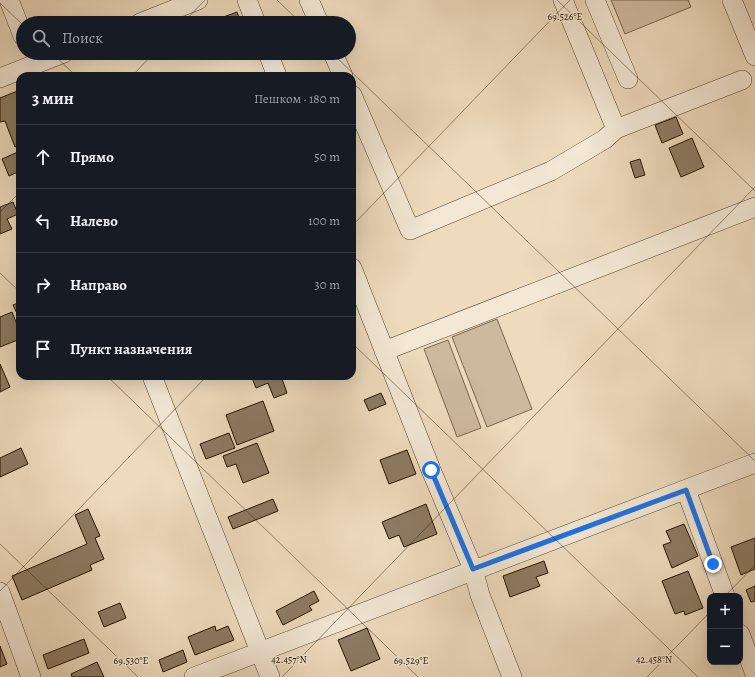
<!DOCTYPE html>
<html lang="ru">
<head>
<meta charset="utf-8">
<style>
	body { margin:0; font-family:Alegreya,serif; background:#20242c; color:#f1f3f6 }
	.controls { position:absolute; right:12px; bottom:12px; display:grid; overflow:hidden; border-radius:8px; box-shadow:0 4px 16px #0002 }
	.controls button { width:36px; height:36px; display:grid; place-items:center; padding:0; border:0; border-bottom:1px solid #363941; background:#171b24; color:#f1f3f6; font:20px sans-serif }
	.stop { position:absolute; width:12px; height:12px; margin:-9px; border:3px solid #1a73e8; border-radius:50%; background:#fff }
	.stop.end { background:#1a73e8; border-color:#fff; box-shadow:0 1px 4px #0008 }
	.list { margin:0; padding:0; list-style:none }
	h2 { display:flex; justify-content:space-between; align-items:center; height:52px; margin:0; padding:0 16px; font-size:17px }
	h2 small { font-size:13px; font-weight:400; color:#9ea1a6 }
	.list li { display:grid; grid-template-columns:26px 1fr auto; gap:12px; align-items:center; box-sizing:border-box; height:64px; padding:0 16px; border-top:1px solid #363941 }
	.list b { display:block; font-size:15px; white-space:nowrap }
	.list em { font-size:13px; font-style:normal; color:#9ea1a6 }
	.icon { flex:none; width:22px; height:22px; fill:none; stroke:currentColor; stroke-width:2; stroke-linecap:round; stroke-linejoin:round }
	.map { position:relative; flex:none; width:755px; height:677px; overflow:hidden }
	.search { position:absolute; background:#171b24; box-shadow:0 4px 16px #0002; left:16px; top:16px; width:340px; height:44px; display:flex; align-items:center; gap:10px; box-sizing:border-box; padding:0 14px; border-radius:22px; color:#9ea1a6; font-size:15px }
	.panel { position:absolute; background:#171b24; box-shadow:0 4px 16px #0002; left:16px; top:72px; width:340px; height:308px; border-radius:12px }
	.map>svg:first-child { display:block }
	.green { fill:#ccb99e; stroke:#78664f }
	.building { fill:#8d7b63; stroke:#241400 }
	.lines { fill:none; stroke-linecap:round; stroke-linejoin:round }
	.minor-casing { stroke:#564630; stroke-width:20 }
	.minor { stroke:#f4e8d5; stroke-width:19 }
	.route { stroke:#1a73e8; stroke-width:5 }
	.ticks { fill:none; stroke:#241400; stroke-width:1; stroke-opacity:0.45 }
	.ticks-label { font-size:10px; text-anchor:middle; fill:#241400; stroke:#f4e8d5; stroke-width:3; stroke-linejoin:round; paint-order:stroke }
</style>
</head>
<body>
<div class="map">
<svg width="755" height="677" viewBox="0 0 755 677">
	<rect width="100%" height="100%" fill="#eedbbe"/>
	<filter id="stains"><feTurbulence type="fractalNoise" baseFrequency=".005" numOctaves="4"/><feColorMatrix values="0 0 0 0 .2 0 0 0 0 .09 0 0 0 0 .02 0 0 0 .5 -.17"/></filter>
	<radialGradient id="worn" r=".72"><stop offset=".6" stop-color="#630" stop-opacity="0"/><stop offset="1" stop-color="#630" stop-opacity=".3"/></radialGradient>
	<path class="green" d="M611,0H688L691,7L625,34Z
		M497,319L532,409L487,427L452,337Z
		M448,340L481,428L457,437L424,349Z"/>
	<path class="building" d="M237,12L241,23H207Z
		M20,90V145L15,147L5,121L0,122V98Z
		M676,117L683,134L662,143L655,125Z
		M692,138L704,167L681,177L669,148Z
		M20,151V171L9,176L2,159Z
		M640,159L645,175L635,178L630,162Z
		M13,202L18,214L7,219L12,229L0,234V207Z
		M20,302V320L13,305Z
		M12,312L20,332V339L0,347V317Z
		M0,364L10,387L0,392Z
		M256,376H281L287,393L274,398L268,383L256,388L252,378Z
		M381,393L386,404L369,411L364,400Z
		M263,401L274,431L237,445L226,415Z
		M229,433L235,448L206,459L200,444Z
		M257,443L269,473L243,483L236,464L227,467L223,456Z
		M21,448L28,464L0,477V458Z
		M407,450L416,474L389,484L380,460Z
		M273,499L278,511L233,529L228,517Z
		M426,504L437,534L404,547L399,535L389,539L382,522Z
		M88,509L100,536L95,538L104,559L90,565L92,570L22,600L12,576L87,544L75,515Z
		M684,524L698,556L672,568L663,545L671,542L666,531Z
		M755,538V569L741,575L731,547Z
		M544,561L548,573L536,577L540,586L510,597L503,576Z
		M688,571L703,608L685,615L684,611L675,614L662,581Z
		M755,586V601L751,602L746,590Z
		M314,591L319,601L309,606L312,610L283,625L276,611Z
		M120,603L126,618L104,627L98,612Z
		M215,626L216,631L228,626L234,640L195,655L188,637Z
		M367,628L380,659L351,671L338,640Z
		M84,639L89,653L48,669L43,655Z
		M0,646L7,664L0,667Z
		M183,650L187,662L163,672L159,660Z
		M97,662L104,677H72L71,674Z"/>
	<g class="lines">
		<defs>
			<path id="minor" d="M9,0L23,36
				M247,0L256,23
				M309,0L319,23
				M563,0L616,129
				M595,0L628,79
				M732,0L755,56
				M140,23L198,0
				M268,53L277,76
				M333,53L343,76
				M0,78L64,53
				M352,95L410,230L551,171L605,139L616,129L742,80
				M352,268L431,470L473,569L480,595L512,677
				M384,351L755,207
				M152,376L270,677
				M686,490L725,596
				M0,592L31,677
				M740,634L755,674
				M194,677L755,463"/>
		</defs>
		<use href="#minor" class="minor-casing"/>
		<use href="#minor" class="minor"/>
	</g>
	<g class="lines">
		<path class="route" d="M431,470L473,569L686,490L713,564"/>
	</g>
	<path class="ticks" d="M277,0L301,23M557,0L755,191M0,3L23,25M183,23L205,0M52,53L76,76M332,53L755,461M132,76L154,53M0,212L20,192M352,226L570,0M0,273L20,292M352,343L698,677M107,376L418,677M0,544L138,677M0,591L207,376M725,596L755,565M282,677L755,187M647,677L710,612"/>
	<g class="ticks-label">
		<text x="565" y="20">69.526°E</text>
		<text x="289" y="663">42.457°N</text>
		<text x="654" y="663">42.458°N</text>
		<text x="131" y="664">69.530°E</text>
		<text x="411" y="664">69.529°E</text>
	</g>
	<rect width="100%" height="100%" filter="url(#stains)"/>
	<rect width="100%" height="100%" fill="url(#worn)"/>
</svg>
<div class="controls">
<button>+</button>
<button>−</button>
</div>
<div class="stop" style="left:431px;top:470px"></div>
<div class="stop end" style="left:713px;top:564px"></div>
<div class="search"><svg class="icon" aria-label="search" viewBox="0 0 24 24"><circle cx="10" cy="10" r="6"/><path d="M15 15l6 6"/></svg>Поиск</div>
<section class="panel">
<h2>3 мин<small>Пешком · 180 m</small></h2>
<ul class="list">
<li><svg class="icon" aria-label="ahead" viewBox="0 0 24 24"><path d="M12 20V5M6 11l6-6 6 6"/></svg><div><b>Прямо</b></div><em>50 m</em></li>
<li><svg class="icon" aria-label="left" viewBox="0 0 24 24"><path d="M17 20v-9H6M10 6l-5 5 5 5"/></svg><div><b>Налево</b></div><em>100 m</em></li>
<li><svg class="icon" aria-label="right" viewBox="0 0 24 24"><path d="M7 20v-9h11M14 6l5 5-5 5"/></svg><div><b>Направо</b></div><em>30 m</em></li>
<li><svg class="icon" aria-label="arrive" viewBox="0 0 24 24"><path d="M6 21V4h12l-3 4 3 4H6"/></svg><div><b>Пункт назначения</b></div></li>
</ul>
</section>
</div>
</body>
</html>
